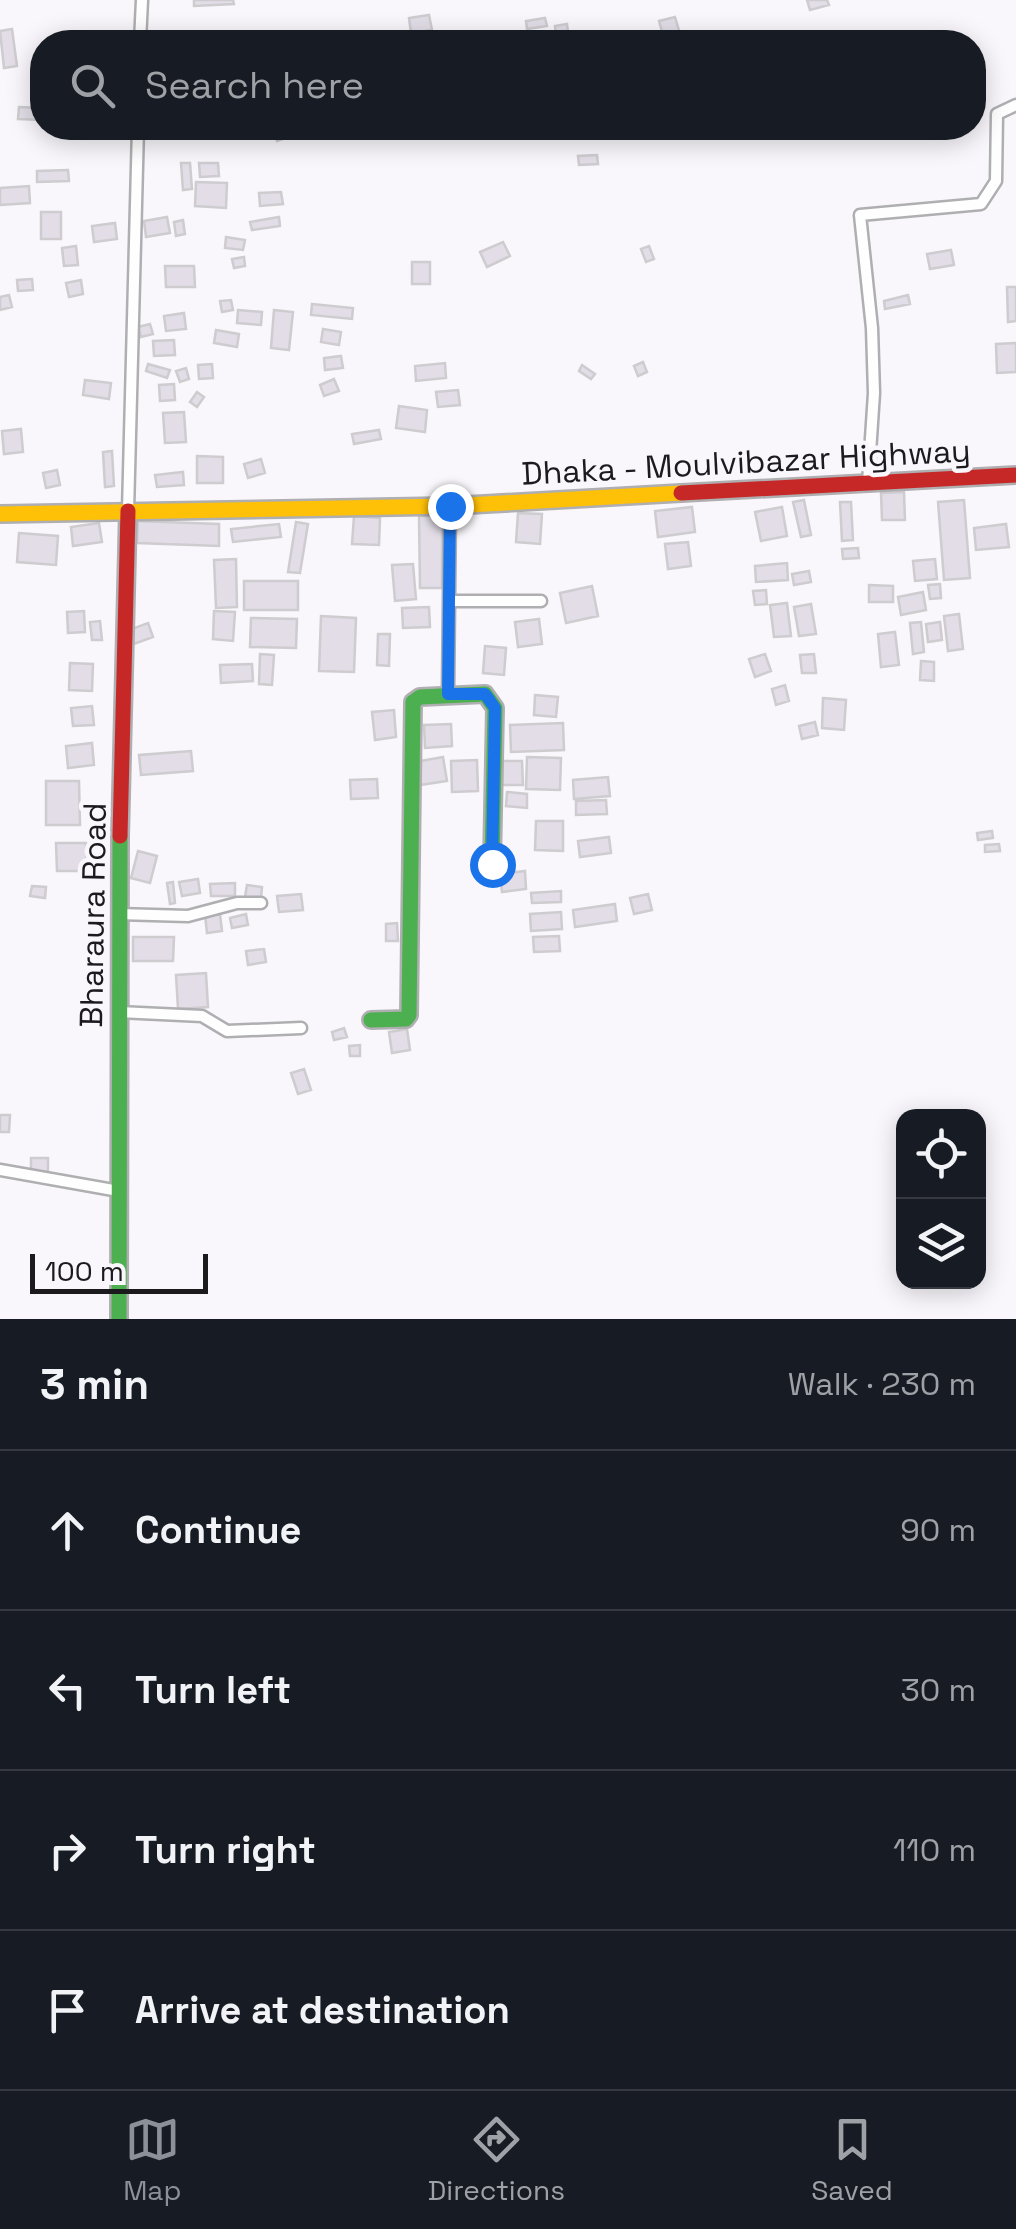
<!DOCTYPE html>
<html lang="en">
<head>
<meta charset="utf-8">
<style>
	body { margin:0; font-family:"Space Grotesk",sans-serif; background:#20242c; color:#f1f3f6 }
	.controls { position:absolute; right:30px; bottom:30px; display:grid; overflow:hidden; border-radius:20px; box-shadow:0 5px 25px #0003 }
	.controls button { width:90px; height:90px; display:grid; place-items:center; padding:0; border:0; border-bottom:2px solid #363941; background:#171b24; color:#f1f3f6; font:50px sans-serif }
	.scale { position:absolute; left:30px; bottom:25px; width:178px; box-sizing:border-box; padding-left:10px; border:5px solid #1b1a1d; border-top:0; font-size:28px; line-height:35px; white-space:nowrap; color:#1b1a1d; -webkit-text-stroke:8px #f9f6fc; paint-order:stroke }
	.stop { position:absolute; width:30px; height:30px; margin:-22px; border:8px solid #1a73e8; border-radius:50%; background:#fff }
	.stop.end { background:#1a73e8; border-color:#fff; box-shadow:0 2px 10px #0008 }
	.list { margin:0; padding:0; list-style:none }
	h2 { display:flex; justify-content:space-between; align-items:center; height:130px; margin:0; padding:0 40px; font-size:42px }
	h2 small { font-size:32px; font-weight:400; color:#9ea1a6 }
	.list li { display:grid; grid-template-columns:65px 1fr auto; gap:30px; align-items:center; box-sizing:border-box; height:160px; padding:0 40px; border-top:2px solid #363941 }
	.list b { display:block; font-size:38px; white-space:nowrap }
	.list em { font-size:32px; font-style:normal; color:#9ea1a6 }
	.icon { flex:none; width:55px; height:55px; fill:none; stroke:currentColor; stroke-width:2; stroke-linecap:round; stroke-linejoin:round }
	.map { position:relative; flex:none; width:1016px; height:1319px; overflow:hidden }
	.search { position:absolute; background:#171b24; box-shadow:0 5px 25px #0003; left:30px; right:30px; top:30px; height:110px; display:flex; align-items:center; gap:25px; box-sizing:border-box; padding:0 35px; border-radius:40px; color:#9ea1a6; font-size:38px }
	.sheet { height:770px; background:#171b24 }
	nav { display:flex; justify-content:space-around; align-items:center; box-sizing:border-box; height:140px; border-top:2px solid #363941; background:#171b24; font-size:28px; color:#9ea1a6 }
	nav a { display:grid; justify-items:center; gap:5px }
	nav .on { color:#8c9099 }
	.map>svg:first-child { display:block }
	.building { fill:#e2dde7; stroke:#cecccf; stroke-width:2.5 }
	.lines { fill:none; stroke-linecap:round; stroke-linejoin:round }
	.street-casing { stroke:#afaeb1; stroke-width:15 }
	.fast-casing { stroke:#afaeb1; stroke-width:20 }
	.slow-casing { stroke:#afaeb1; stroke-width:20 }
	.jam-casing { stroke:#afaeb1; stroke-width:20 }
	.street { stroke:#fefefe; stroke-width:10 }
	.fast { stroke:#4caf50; stroke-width:15 }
	.slow { stroke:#ffc107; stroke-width:15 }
	.jam { stroke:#c62828; stroke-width:15 }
	.route { stroke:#1a73e8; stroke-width:12 }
	.labels { text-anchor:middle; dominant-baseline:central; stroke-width:9; stroke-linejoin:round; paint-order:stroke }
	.street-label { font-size:32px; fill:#1b1a1d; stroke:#f9f6fc }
</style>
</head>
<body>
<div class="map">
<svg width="1016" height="1319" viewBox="0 0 1016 1319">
	<rect width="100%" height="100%" fill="#f9f7fb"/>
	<path class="building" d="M194,0H233L234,4L194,6Z
		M807,0H827L829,5L810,10Z
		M429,15L432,30L411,33L409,18Z
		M675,17L680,34L664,39L659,21Z
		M545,18L547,26L527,29L526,21Z
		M567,24L568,32L556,34L555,26Z
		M12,29L17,66L4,68L0,31Z
		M19,107L42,108V120L18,119Z
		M293,128L295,135L277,141L273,129Z
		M597,155L598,164L579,165L578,156Z
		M181,163H190L192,189L183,190Z
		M199,163H218L219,176L200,177Z
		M68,170L69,181L37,182V171Z
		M196,182L227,183L226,208L195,206Z
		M29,186L30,203L0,205V188Z
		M281,192L283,204L260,206L259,193Z
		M41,212H61V239H41Z
		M167,217L170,233L146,237L144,221Z
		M279,217L280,226L252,230L250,222Z
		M183,220L185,234L176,236L174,222Z
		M115,223L117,239L94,242L92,226Z
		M226,237L245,240L243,250L225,248Z
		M503,242L510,256L487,267L480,252Z
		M76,246L78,265L64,266L62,248Z
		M649,246L654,259L646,262L641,249Z
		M951,250L954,265L930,269L927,254Z
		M244,257L245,266L234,268L232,259Z
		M412,262H430V284H412Z
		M165,266H194L195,287H166Z
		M32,279L33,290L18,291L17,280Z
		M81,280L83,294L69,297L66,283Z
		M1007,287H1016V321L1008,322Z
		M9,295L12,307L0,310V297Z
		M908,295L910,304L885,309L884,301Z
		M231,300L233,310L222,312L220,301Z
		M312,304L353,308L352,319L311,315Z
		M238,310L262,312L261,325L237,323Z
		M274,310L293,312L289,350L271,348Z
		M184,313L186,329L166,331L164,316Z
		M150,324L153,334L141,337L138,327Z
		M323,329L341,332L339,345L321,342Z
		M216,330L239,334L237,347L214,343Z
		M174,340L175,355L154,356L153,341Z
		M1016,343V372L997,373L996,344Z
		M341,356L343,368L325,370L324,358Z
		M643,362L647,372L638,376L634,366Z
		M445,363L446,378L416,381L415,366Z
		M148,364L170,370L167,378L146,371Z
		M212,364L213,378L199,379L198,365Z
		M582,365L595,374L591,379L579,371Z
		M186,368L189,379L180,382L176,371Z
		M334,379L339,391L324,396L320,385Z
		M85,380L111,383L109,399L83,395Z
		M174,384L175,400L160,401L159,385Z
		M458,390L460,405L438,407L436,392Z
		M197,392L204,397L197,407L190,402Z
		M399,406L427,410L425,432L396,428Z
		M184,412L186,442L165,443L163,413Z
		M21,429L23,452L4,454L2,431Z
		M379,430L381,439L354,444L352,434Z
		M112,451L114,486L105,487L103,452Z
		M197,456L223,457V483H197Z
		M261,459L265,473L248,478L244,464Z
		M57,470L60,485L46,488L43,473Z
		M183,472L184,485L157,487L155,475Z
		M904,492L905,520H882L881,493Z
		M804,500L811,535L801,537L793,502Z
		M964,500L970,578L944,580L938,502Z
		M840,502H851L853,540L842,541Z
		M692,507L695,532L658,537L655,511Z
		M782,507L787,536L761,541L755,512Z
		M518,513L542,514L540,544L516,542Z
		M354,516L380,518L379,545L352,544Z
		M419,516H442V588H420Z
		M138,521L219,524V546L137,543Z
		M296,522L308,524L300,573L288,572Z
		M99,523L102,542L73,546L71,527Z
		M279,524L281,537L233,542L231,529Z
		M1006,524L1009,547L976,550L974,528Z
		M19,533L58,536L56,565L17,562Z
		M688,542L691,566L668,569L665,544Z
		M858,548L859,558L843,559L842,549Z
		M236,559L237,607L216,608L214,560Z
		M935,559L937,579L915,581L913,561Z
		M787,563L788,580L756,582L755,566Z
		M413,564L416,599L395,601L392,565Z
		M809,571L811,582L794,585L792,574Z
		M244,581H298V610H244Z
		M940,584L941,598L930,599L928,585Z
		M869,585L893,586V602H869Z
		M592,586L598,616L566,623L560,593Z
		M766,590L767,604L755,605L753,591Z
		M923,592L926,610L901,615L898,597Z
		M787,603L791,636L774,637L770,605Z
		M811,604L816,634L799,636L794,607Z
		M429,607L430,627L403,628L402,608Z
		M84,611L85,632L68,633L67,612Z
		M214,611L235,612L233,641L213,639Z
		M959,614L963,649L948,651L944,616Z
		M321,616L356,618L354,672L319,671Z
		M251,618L297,619L296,648L250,647Z
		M539,619L542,644L518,647L515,622Z
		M100,621L102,640H92L90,622Z
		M921,622L924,652L913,654L910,623Z
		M940,622L942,640L928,642L926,624Z
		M148,623L153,637L134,644L129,630Z
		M895,632L899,665L881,667L878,634Z
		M378,634H390L389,666L377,665Z
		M485,646L506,648L504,675L483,673Z
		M260,654L274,655L272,685L259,684Z
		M765,654L771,671L755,677L749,659Z
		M814,654L816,673H802L800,655Z
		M921,661L934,662V681L920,680Z
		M70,663L93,664L92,691L69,690Z
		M252,664L253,681L221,683L220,665Z
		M785,685L789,701L776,705L772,689Z
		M535,695L558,697L556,717L534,715Z
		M823,698L846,700L844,730L822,728Z
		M92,706L94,725L73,726L71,708Z
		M394,710L396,737L375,740L372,712Z
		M815,722L818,735L802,739L799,726Z
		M563,723L564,750L511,752L510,725Z
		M451,724L452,746L425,748L424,725Z
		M92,743L94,765L68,768L66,746Z
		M191,751L193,771L141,775L139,755Z
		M443,757L447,781L420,785L415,762Z
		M527,757L561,758L560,790L526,789Z
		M477,760L478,791L452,792L451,761Z
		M499,761H522L523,785H499Z
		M608,777L610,796L574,799L573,780Z
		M377,779L378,798L351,799L350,780Z
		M46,781H79L80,825H46Z
		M507,792L527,794V808L506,806Z
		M606,800L607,814L576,815V801Z
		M536,821H563V851L535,850Z
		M992,831L993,838L978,840L977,833Z
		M609,837L611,853L580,857L578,841Z
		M56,843H86L87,871H57Z
		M999,844L1000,851L985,852V845Z
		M138,851L157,856L150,883L131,878Z
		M525,871L526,889L502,892L500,874Z
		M198,879L200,893L182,896L179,882Z
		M173,882L175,903L170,904L167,883Z
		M235,883V896H211L210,884Z
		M247,885L262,887L261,899L245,897Z
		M32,886L46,887L45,898L30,896Z
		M561,891V902L532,903L531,893Z
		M301,894L303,910L279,912L277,896Z
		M648,894L652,910L634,914L630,898Z
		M615,904L617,921L575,927L573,910Z
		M561,912L562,929L531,931L530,914Z
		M220,914L222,931L207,933L205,915Z
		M246,914L248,925L232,928L230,918Z
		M397,923L398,941H386V924Z
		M559,936L560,951L534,952L533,937Z
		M133,937H174L173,961H133Z
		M264,949L266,962L248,965L246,951Z
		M206,973L208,1007L178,1009L176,975Z
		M344,1028L347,1037L334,1040L332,1032Z
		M407,1029L410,1050L392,1053L389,1032Z
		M360,1045V1056H350L349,1046Z
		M304,1069L311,1090L298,1094L291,1073Z
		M0,1115H10L9,1132H0Z
		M31,1158H48V1172H31Z"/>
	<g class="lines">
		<defs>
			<path id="street" d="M140,42L142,0
				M868,483L874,393L872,328L860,215L981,204L996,181L997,114L1016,105
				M128,511L138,128
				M450,601H541
				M448,694L450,506
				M118,914L188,916L237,903H261
				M119,1012L202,1016L227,1031L301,1028
				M0,1170L119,1191"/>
			<path id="fast" d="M371,1020L406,1019L409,1015L413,702L420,697L485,694L495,708L492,864
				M119,1319L120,836"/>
			<path id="slow" d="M0,514L450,506L681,493"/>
			<path id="jam" d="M681,493L1016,475
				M120,836L128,511"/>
		</defs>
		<use href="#street" class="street-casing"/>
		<use href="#fast" class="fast-casing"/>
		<use href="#slow" class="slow-casing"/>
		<use href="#jam" class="jam-casing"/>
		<use href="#street" class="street"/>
		<use href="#fast" class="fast"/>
		<use href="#slow" class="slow"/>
		<use href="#jam" class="jam"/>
	</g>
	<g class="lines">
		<path class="route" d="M450,506L448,694H485L495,708L492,864"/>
	</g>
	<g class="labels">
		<g class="street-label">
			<text transform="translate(746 462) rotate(-3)">Dhaka - Moulvibazar Highway</text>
			<text transform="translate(93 915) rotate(-89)">Bharaura Road</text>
		</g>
	</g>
</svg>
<div class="controls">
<button><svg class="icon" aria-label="locate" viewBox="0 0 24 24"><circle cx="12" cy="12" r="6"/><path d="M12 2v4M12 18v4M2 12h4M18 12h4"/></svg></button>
<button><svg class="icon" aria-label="layers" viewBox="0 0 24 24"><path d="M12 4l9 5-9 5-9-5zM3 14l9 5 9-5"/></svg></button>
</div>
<div class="scale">100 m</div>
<div class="stop" style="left:492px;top:864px"></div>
<div class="stop end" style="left:450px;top:506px"></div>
<div class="search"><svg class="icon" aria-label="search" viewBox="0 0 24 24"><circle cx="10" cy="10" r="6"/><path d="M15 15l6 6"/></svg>Search here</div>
</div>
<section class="sheet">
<h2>3 min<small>Walk · 230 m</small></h2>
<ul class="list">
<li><svg class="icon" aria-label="ahead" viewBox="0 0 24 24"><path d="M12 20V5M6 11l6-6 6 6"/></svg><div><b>Continue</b></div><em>90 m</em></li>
<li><svg class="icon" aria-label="left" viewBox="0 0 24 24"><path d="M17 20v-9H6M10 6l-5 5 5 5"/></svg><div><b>Turn left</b></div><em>30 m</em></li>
<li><svg class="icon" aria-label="right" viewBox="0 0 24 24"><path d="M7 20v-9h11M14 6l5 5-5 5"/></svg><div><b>Turn right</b></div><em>110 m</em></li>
<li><svg class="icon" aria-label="arrive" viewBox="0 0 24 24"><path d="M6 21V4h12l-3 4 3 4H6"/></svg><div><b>Arrive at destination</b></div></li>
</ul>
</section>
<nav>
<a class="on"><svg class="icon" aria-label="map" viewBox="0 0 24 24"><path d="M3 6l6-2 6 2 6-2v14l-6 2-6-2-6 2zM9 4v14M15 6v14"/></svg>Map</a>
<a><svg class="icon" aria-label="directions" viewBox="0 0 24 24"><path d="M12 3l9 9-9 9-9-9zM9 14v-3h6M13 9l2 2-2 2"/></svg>Directions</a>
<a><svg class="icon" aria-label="saved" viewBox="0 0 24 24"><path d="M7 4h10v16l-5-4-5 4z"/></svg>Saved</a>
</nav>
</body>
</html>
